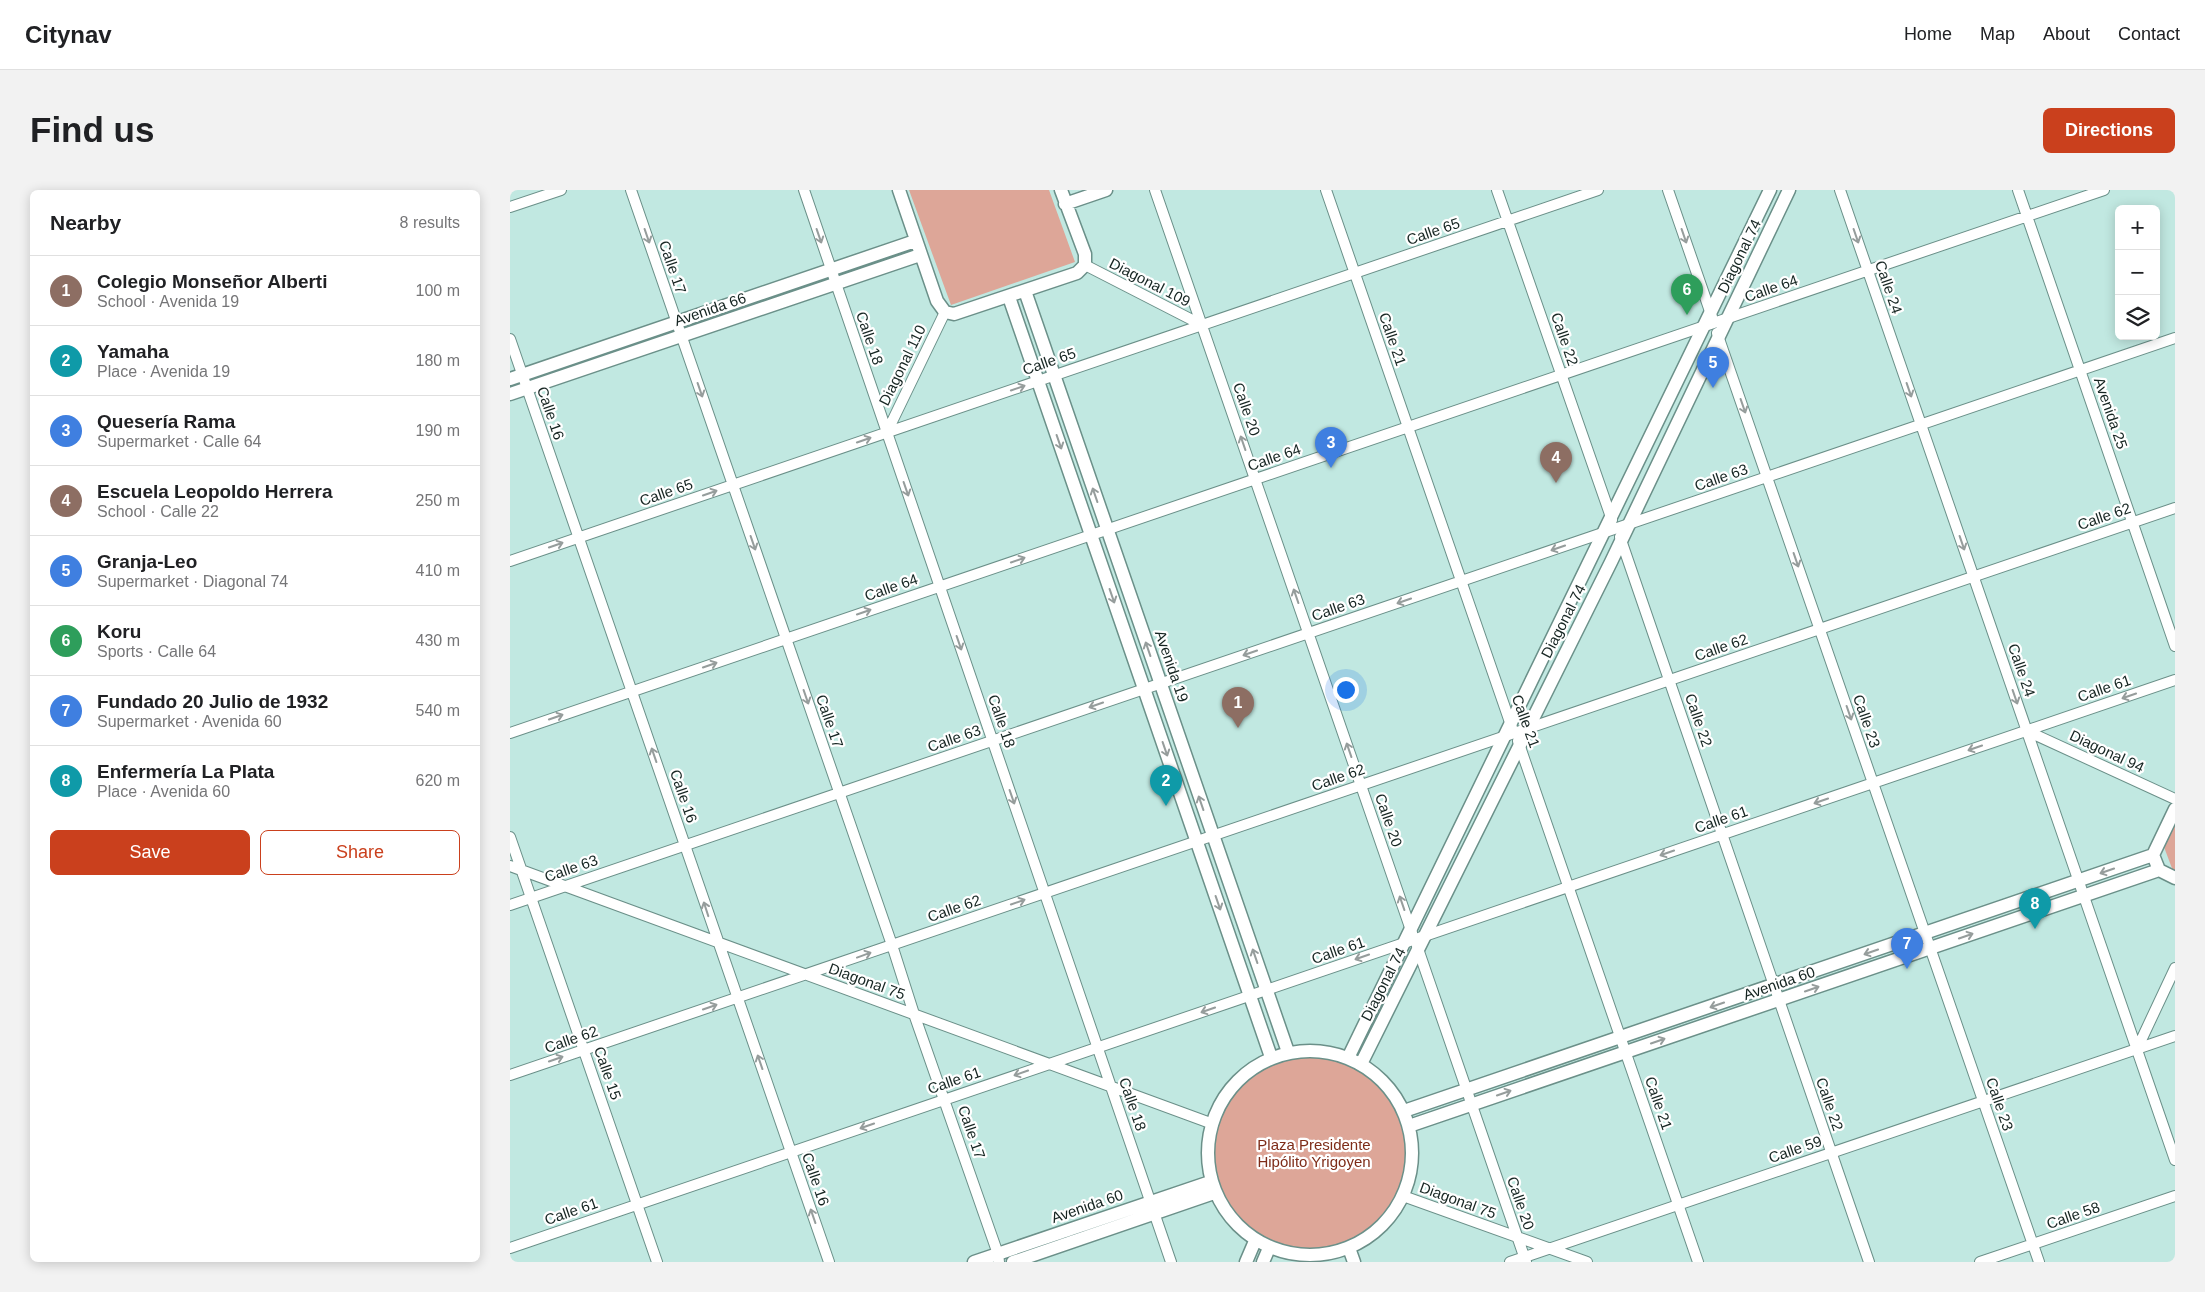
<!DOCTYPE html>
<html lang="en">
<head>
<meta charset="utf-8">
<style>
	body { margin:0; font-family:Helvetica,sans-serif; background:#f2f2f2; color:#202124 }
	.controls { position:absolute; right:15px; top:15px; display:grid; overflow:hidden; border-radius:8px; box-shadow:0 2px 12px #0003 }
	.controls button { width:45px; height:45px; display:grid; place-items:center; padding:0; border:0; border-bottom:1px solid #e0e0e0; background:#fff; color:#202124; font:25px sans-serif }
	.you { position:absolute; left:835px; top:499px; width:18px; height:18px; margin:-12px; border:4px solid #fff; border-radius:50%; background:#1a73e8; box-shadow:0 0 0 8px #1a73e833 }
	.badge { display:grid; place-items:center; width:32px; height:32px; border-radius:50%; background:#ca401d; color:#fff; font-size:16px; font-weight:700 }
	.pin { position:absolute; translate:-50% -41px; filter:drop-shadow(0 1px 2px #0008) }
	.pin::after { content:''; position:absolute; top:26px; width:18px; height:15px; background:inherit; clip-path:polygon(0 0,100% 0,50% 100%) }
	.list { margin:0; padding:0; list-style:none }
	h2 { display:flex; justify-content:space-between; align-items:center; height:65px; margin:0; padding:0 20px; font-size:21px }
	h2 small { font-size:16px; font-weight:400; color:#757577 }
	.list li { display:grid; grid-template-columns:32px 1fr auto; gap:15px; align-items:center; box-sizing:border-box; height:70px; padding:0 20px; border-top:1px solid #e0e0e0 }
	.list b { display:block; font-size:19px; white-space:nowrap }
	.list p { margin:0; font-size:16px; white-space:nowrap; color:#757577 }
	.list em { font-size:16px; font-style:normal; color:#757577 }
	.actions { display:flex; gap:10px; padding:15px 20px }
	.actions a { flex:1; padding:11px 0; border:1px solid #ca401d; border-radius:8px; text-align:center; font-size:18px; color:#ca401d }
	.actions .main { background:#ca401d; color:#fff }
	.icon { flex:none; width:28px; height:28px; fill:none; stroke:currentColor; stroke-width:2; stroke-linecap:round; stroke-linejoin:round }
	.map { position:relative; flex:none; width:1665px; height:1072px; overflow:hidden; border-radius:8px }
	header { display:flex; align-items:center; gap:30px; box-sizing:border-box; height:70px; padding:0 25px; background:#fff; border-bottom:1px solid #e0e0e0 }
	header strong { font-size:24px }
	nav { display:flex; gap:28px; margin-inline-start:auto; font-size:18px }
	.intro { display:flex; align-items:center; justify-content:space-between; box-sizing:border-box; height:120px; padding:0 30px }
	h1 { margin:0; font-size:35px }
	.button { padding:12px 22px; border-radius:8px; background:#ca401d; color:#fff; font-size:18px; font-weight:700 }
	main { display:flex; gap:30px; padding:0 30px }
	aside { flex:1; background:#fff; border-radius:8px; box-shadow:0 2px 12px #0003 }
	.map>svg:first-child { display:block }
	.green { fill:#dda698 }
	.lines { fill:none; stroke-linecap:round; stroke-linejoin:round }
	.minor-casing { stroke:#6b9089; stroke-width:12 }
	.major-casing { stroke:#6b9089; stroke-width:15 }
	.minor { stroke:#fff; stroke-width:10 }
	.major { stroke:#fff; stroke-width:12 }
	.oneway { stroke:#969d9c }
	.labels { text-anchor:middle; dominant-baseline:central; stroke-width:4.5; stroke-linejoin:round; paint-order:stroke }
	.street-label { font-size:15px; fill:#162522; stroke:#fff }
	.park-label { font-size:15px; fill:#7e2c18; stroke:#fff }
</style>
</head>
<body>
<header>
<strong>Citynav</strong>
<nav><a>Home</a><a>Map</a><a>About</a><a>Contact</a></nav>
</header>
<div class="intro"><h1>Find us</h1><a class="button">Directions</a></div>
<main>
<aside>
<h2>Nearby<small>8 results</small></h2>
<ul class="list">
<li><span class="badge" style="background:#8d6e63">1</span><div><b>Colegio Monseñor Alberti</b><p>School · Avenida 19</p></div><em>100 m</em></li>
<li><span class="badge" style="background:#0f9aa8">2</span><div><b>Yamaha</b><p>Place · Avenida 19</p></div><em>180 m</em></li>
<li><span class="badge" style="background:#3f7fe0">3</span><div><b>Quesería Rama</b><p>Supermarket · Calle 64</p></div><em>190 m</em></li>
<li><span class="badge" style="background:#8d6e63">4</span><div><b>Escuela Leopoldo Herrera</b><p>School · Calle 22</p></div><em>250 m</em></li>
<li><span class="badge" style="background:#3f7fe0">5</span><div><b>Granja-Leo</b><p>Supermarket · Diagonal 74</p></div><em>410 m</em></li>
<li><span class="badge" style="background:#2e9e5b">6</span><div><b>Koru</b><p>Sports · Calle 64</p></div><em>430 m</em></li>
<li><span class="badge" style="background:#3f7fe0">7</span><div><b>Fundado 20 Julio de 1932</b><p>Supermarket · Avenida 60</p></div><em>540 m</em></li>
<li><span class="badge" style="background:#0f9aa8">8</span><div><b>Enfermería La Plata</b><p>Place · Avenida 60</p></div><em>620 m</em></li>
</ul>
<div class="actions"><a class="main">Save</a><a>Share</a></div>
</aside>
<div class="map">
<svg width="1665" height="1072" viewBox="0 0 1665 1072">
	<rect width="100%" height="100%" fill="#c1e8e1"/>
	<path class="green" d="M399,0H539L565,72L441,115Z
		M394,58L399,60L396,66L0,200V193Z
		M1665,632V682L1663,681L1654,657Z
		M704 964a97 97 0 1 1 194 0a97 97 0 1 1-194 0Z"/>
	<g class="lines">
		<defs>
			<path id="minor" d="M121,0L382,755L404,824L488,1064L489,1072
				M294,0L661,1072
				M645,0L902,743
				M816,0L1002,538
				M987,0L1102,330
				M1158,0L1202,127
				M1330,0L1665,970
				M1508,0L1665,456
				M0,17L51,0
				M575,75L692,135
				M1207,143L1529,1072
				M0,149L319,1072
				M377,242L435,122
				M1110,347L1359,1072
				M0,371L1088,0
				M1517,541L1665,609
				M0,543L1594,0
				M1008,551L1188,1072
				M0,647L147,1072
				M0,676L703,934
				M0,715L1665,148
				M907,756L1016,1072
				M1627,859L1665,778
				M0,885L1665,318
				M893,1006L1077,1072
				M0,1058L1665,490
				M1000,1072L1665,846
				M1470,1072L1665,1006"/>
			<path id="major" d="M389,0L427,111L435,122L444,124L567,83L575,75V64L551,0
				M555,14L596,0
				M515,101L778,862
				M499,107L761,867
				M0,189L405,51
				M0,204L410,65
				M1665,619L1643,665L1649,680L1665,688
				M698 963a102 102 0 1 1 204 0a102 102 0 1 1-204 0Z
				M838,868L1260,0
				M851,874L1101,372L1279,0
				M894,921L1643,665
				M899,936L1649,680
				M839,1058L844,1072
				M464,1072L700,992
				M503,1072L704,1003
				M736,1072L745,1051
				M753,1072L759,1058"/>
		</defs>
		<use href="#minor" class="minor-casing"/>
		<use href="#major" class="major-casing"/>
		<use href="#minor" class="minor"/>
		<use href="#major" class="major"/>
	</g>
	<defs><path id="oneway-shaft" d="M-6 0H5M1.5-3L5.5 0L1.5 3" fill="none" stroke-width="1.6" stroke-linecap="round" stroke-linejoin="round" transform="scale(1.25)"/></defs>
	<g class="oneway">
		<use href="#oneway-shaft" transform="translate(137 46) rotate(71)"/>
		<use href="#oneway-shaft" transform="translate(309 46) rotate(71)"/>
		<use href="#oneway-shaft" transform="translate(1174 46) rotate(71)"/>
		<use href="#oneway-shaft" transform="translate(1346 46) rotate(71)"/>
		<use href="#oneway-shaft" transform="translate(508 198) rotate(-19)"/>
		<use href="#oneway-shaft" transform="translate(190 200) rotate(71)"/>
		<use href="#oneway-shaft" transform="translate(1399 200) rotate(71)"/>
		<use href="#oneway-shaft" transform="translate(1233 216) rotate(71)"/>
		<use href="#oneway-shaft" transform="translate(354 250) rotate(-19)"/>
		<use href="#oneway-shaft" transform="translate(549 252) rotate(71)"/>
		<use href="#oneway-shaft" transform="translate(733 253) rotate(-109)"/>
		<use href="#oneway-shaft" transform="translate(396 299) rotate(71)"/>
		<use href="#oneway-shaft" transform="translate(200 303) rotate(-19)"/>
		<use href="#oneway-shaft" transform="translate(585 305) rotate(-109)"/>
		<use href="#oneway-shaft" transform="translate(243 353) rotate(71)"/>
		<use href="#oneway-shaft" transform="translate(1452 353) rotate(71)"/>
		<use href="#oneway-shaft" transform="translate(46 355) rotate(-19)"/>
		<use href="#oneway-shaft" transform="translate(1048 358) rotate(161)"/>
		<use href="#oneway-shaft" transform="translate(508 370) rotate(-19)"/>
		<use href="#oneway-shaft" transform="translate(1286 370) rotate(71)"/>
		<use href="#oneway-shaft" transform="translate(602 406) rotate(71)"/>
		<use href="#oneway-shaft" transform="translate(786 406) rotate(-109)"/>
		<use href="#oneway-shaft" transform="translate(894 411) rotate(161)"/>
		<use href="#oneway-shaft" transform="translate(354 422) rotate(-19)"/>
		<use href="#oneway-shaft" transform="translate(449 453) rotate(71)"/>
		<use href="#oneway-shaft" transform="translate(638 459) rotate(-109)"/>
		<use href="#oneway-shaft" transform="translate(740 463) rotate(161)"/>
		<use href="#oneway-shaft" transform="translate(200 475) rotate(-19)"/>
		<use href="#oneway-shaft" transform="translate(1619 506) rotate(161)"/>
		<use href="#oneway-shaft" transform="translate(296 507) rotate(71)"/>
		<use href="#oneway-shaft" transform="translate(1505 507) rotate(71)"/>
		<use href="#oneway-shaft" transform="translate(586 515) rotate(161)"/>
		<use href="#oneway-shaft" transform="translate(1339 523) rotate(71)"/>
		<use href="#oneway-shaft" transform="translate(46 527) rotate(-19)"/>
		<use href="#oneway-shaft" transform="translate(1465 558) rotate(161)"/>
		<use href="#oneway-shaft" transform="translate(655 559) rotate(71)"/>
		<use href="#oneway-shaft" transform="translate(839 560) rotate(-109)"/>
		<use href="#oneway-shaft" transform="translate(144 565) rotate(-109)"/>
		<use href="#oneway-shaft" transform="translate(502 607) rotate(71)"/>
		<use href="#oneway-shaft" transform="translate(1311 611) rotate(161)"/>
		<use href="#oneway-shaft" transform="translate(691 613) rotate(-109)"/>
		<use href="#oneway-shaft" transform="translate(1157 663) rotate(161)"/>
		<use href="#oneway-shaft" transform="translate(1597 681) rotate(161)"/>
		<use href="#oneway-shaft" transform="translate(508 712) rotate(-19)"/>
		<use href="#oneway-shaft" transform="translate(708 713) rotate(71)"/>
		<use href="#oneway-shaft" transform="translate(892 713) rotate(-109)"/>
		<use href="#oneway-shaft" transform="translate(196 719) rotate(-108)"/>
		<use href="#oneway-shaft" transform="translate(1456 746) rotate(-19)"/>
		<use href="#oneway-shaft" transform="translate(1361 762) rotate(161)"/>
		<use href="#oneway-shaft" transform="translate(354 765) rotate(-20)"/>
		<use href="#oneway-shaft" transform="translate(745 766) rotate(-109)"/>
		<use href="#oneway-shaft" transform="translate(852 767) rotate(161)"/>
		<use href="#oneway-shaft" transform="translate(1302 799) rotate(-19)"/>
		<use href="#oneway-shaft" transform="translate(1207 815) rotate(161)"/>
		<use href="#oneway-shaft" transform="translate(200 817) rotate(-19)"/>
		<use href="#oneway-shaft" transform="translate(698 820) rotate(161)"/>
		<use href="#oneway-shaft" transform="translate(1148 851) rotate(-19)"/>
		<use href="#oneway-shaft" transform="translate(46 869) rotate(-19)"/>
		<use href="#oneway-shaft" transform="translate(250 872) rotate(-109)"/>
		<use href="#oneway-shaft" transform="translate(511 883) rotate(161)"/>
		<use href="#oneway-shaft" transform="translate(994 903) rotate(-19)"/>
		<use href="#oneway-shaft" transform="translate(357 936) rotate(161)"/>
		<use href="#oneway-shaft" transform="translate(303 1026) rotate(-109)"/>
	</g>
	<g class="labels">
		<g class="street-label">
			<text transform="translate(923 41) rotate(-19)">Calle 65</text>
			<text transform="translate(1229 66) rotate(-64)">Diagonal 74</text>
			<text transform="translate(163 77) rotate(71)">Calle 17</text>
			<text transform="translate(640 92) rotate(27)">Diagonal 109</text>
			<text transform="translate(1379 97) rotate(71)">Calle 24</text>
			<text transform="translate(1261 98) rotate(-19)">Calle 64</text>
			<text transform="translate(200 119) rotate(-19)">Avenida 66</text>
			<text transform="translate(360 148) rotate(71)">Calle 18</text>
			<text transform="translate(883 149) rotate(71)">Calle 21</text>
			<text transform="translate(1055 149) rotate(71)">Calle 22</text>
			<text transform="translate(539 171) rotate(-19)">Calle 65</text>
			<text transform="translate(392 175) rotate(-64)">Diagonal 110</text>
			<text transform="translate(737 219) rotate(71)">Calle 20</text>
			<text transform="translate(41 223) rotate(71)">Calle 16</text>
			<text transform="translate(1601 223) rotate(71)">Avenida 25</text>
			<text transform="translate(764 267) rotate(-19)">Calle 64</text>
			<text transform="translate(1211 287) rotate(-19)">Calle 63</text>
			<text transform="translate(156 302) rotate(-19)">Calle 65</text>
			<text transform="translate(1594 326) rotate(-19)">Calle 62</text>
			<text transform="translate(381 397) rotate(-19)">Calle 64</text>
			<text transform="translate(828 417) rotate(-19)">Calle 63</text>
			<text transform="translate(1053 431) rotate(-63)">Diagonal 74</text>
			<text transform="translate(1211 457) rotate(-19)">Calle 62</text>
			<text transform="translate(662 476) rotate(71)">Avenida 19</text>
			<text transform="translate(1512 480) rotate(71)">Calle 24</text>
			<text transform="translate(1594 498) rotate(-19)">Calle 61</text>
			<text transform="translate(1189 530) rotate(71)">Calle 22</text>
			<text transform="translate(320 531) rotate(71)">Calle 17</text>
			<text transform="translate(492 531) rotate(71)">Calle 18</text>
			<text transform="translate(1016 531) rotate(70)">Calle 21</text>
			<text transform="translate(1357 531) rotate(71)">Calle 23</text>
			<text transform="translate(444 548) rotate(-19)">Calle 63</text>
			<text transform="translate(1597 561) rotate(25)">Diagonal 94</text>
			<text transform="translate(828 587) rotate(-19)">Calle 62</text>
			<text transform="translate(174 606) rotate(71)">Calle 16</text>
			<text transform="translate(1211 629) rotate(-19)">Calle 61</text>
			<text transform="translate(879 630) rotate(71)">Calle 20</text>
			<text transform="translate(61 678) rotate(-19)">Calle 63</text>
			<text transform="translate(444 718) rotate(-19)">Calle 62</text>
			<text transform="translate(828 760) rotate(-19)">Calle 61</text>
			<text transform="translate(357 791) rotate(20)">Diagonal 75</text>
			<text transform="translate(1269 793) rotate(-19)">Avenida 60</text>
			<text transform="translate(873 794) rotate(-63)">Diagonal 74</text>
			<text transform="translate(61 849) rotate(-19)">Calle 62</text>
			<text transform="translate(98 883) rotate(71)">Calle 15</text>
			<text transform="translate(444 890) rotate(-19)">Calle 61</text>
			<text transform="translate(1149 913) rotate(71)">Calle 21</text>
			<text transform="translate(623 914) rotate(71)">Calle 18</text>
			<text transform="translate(1320 914) rotate(71)">Calle 22</text>
			<text transform="translate(1490 914) rotate(71)">Calle 23</text>
			<text transform="translate(462 942) rotate(71)">Calle 17</text>
			<text transform="translate(1285 959) rotate(-19)">Calle 59</text>
			<text transform="translate(306 989) rotate(71)">Calle 16</text>
			<text transform="translate(948 1010) rotate(20)">Diagonal 75</text>
			<text transform="translate(1011 1013) rotate(71)">Calle 20</text>
			<text transform="translate(577 1016) rotate(-19)">Avenida 60</text>
			<text transform="translate(61 1021) rotate(-19)">Calle 61</text>
			<text transform="translate(1563 1025) rotate(-19)">Calle 58</text>
		</g>
		<g class="park-label">
			<text x="804" y="954">Plaza Presidente<tspan x="804" dy="17">Hipólito Yrigoyen</tspan></text>
		</g>
	</g>
</svg>
<div class="controls">
<button>+</button>
<button>−</button>
<button><svg class="icon" aria-label="layers" viewBox="0 0 24 24"><path d="M12 4l9 5-9 5-9-5zM3 14l9 5 9-5"/></svg></button>
</div>
<div class="you"></div>
<div class="pin badge" style="left:728px;top:538px;background:#8d6e63">1</div>
<div class="pin badge" style="left:656px;top:616px;background:#0f9aa8">2</div>
<div class="pin badge" style="left:821px;top:278px;background:#3f7fe0">3</div>
<div class="pin badge" style="left:1046px;top:293px;background:#8d6e63">4</div>
<div class="pin badge" style="left:1203px;top:198px;background:#3f7fe0">5</div>
<div class="pin badge" style="left:1177px;top:125px;background:#2e9e5b">6</div>
<div class="pin badge" style="left:1397px;top:779px;background:#3f7fe0">7</div>
<div class="pin badge" style="left:1525px;top:739px;background:#0f9aa8">8</div>
</div>
</main>
</body>
</html>
